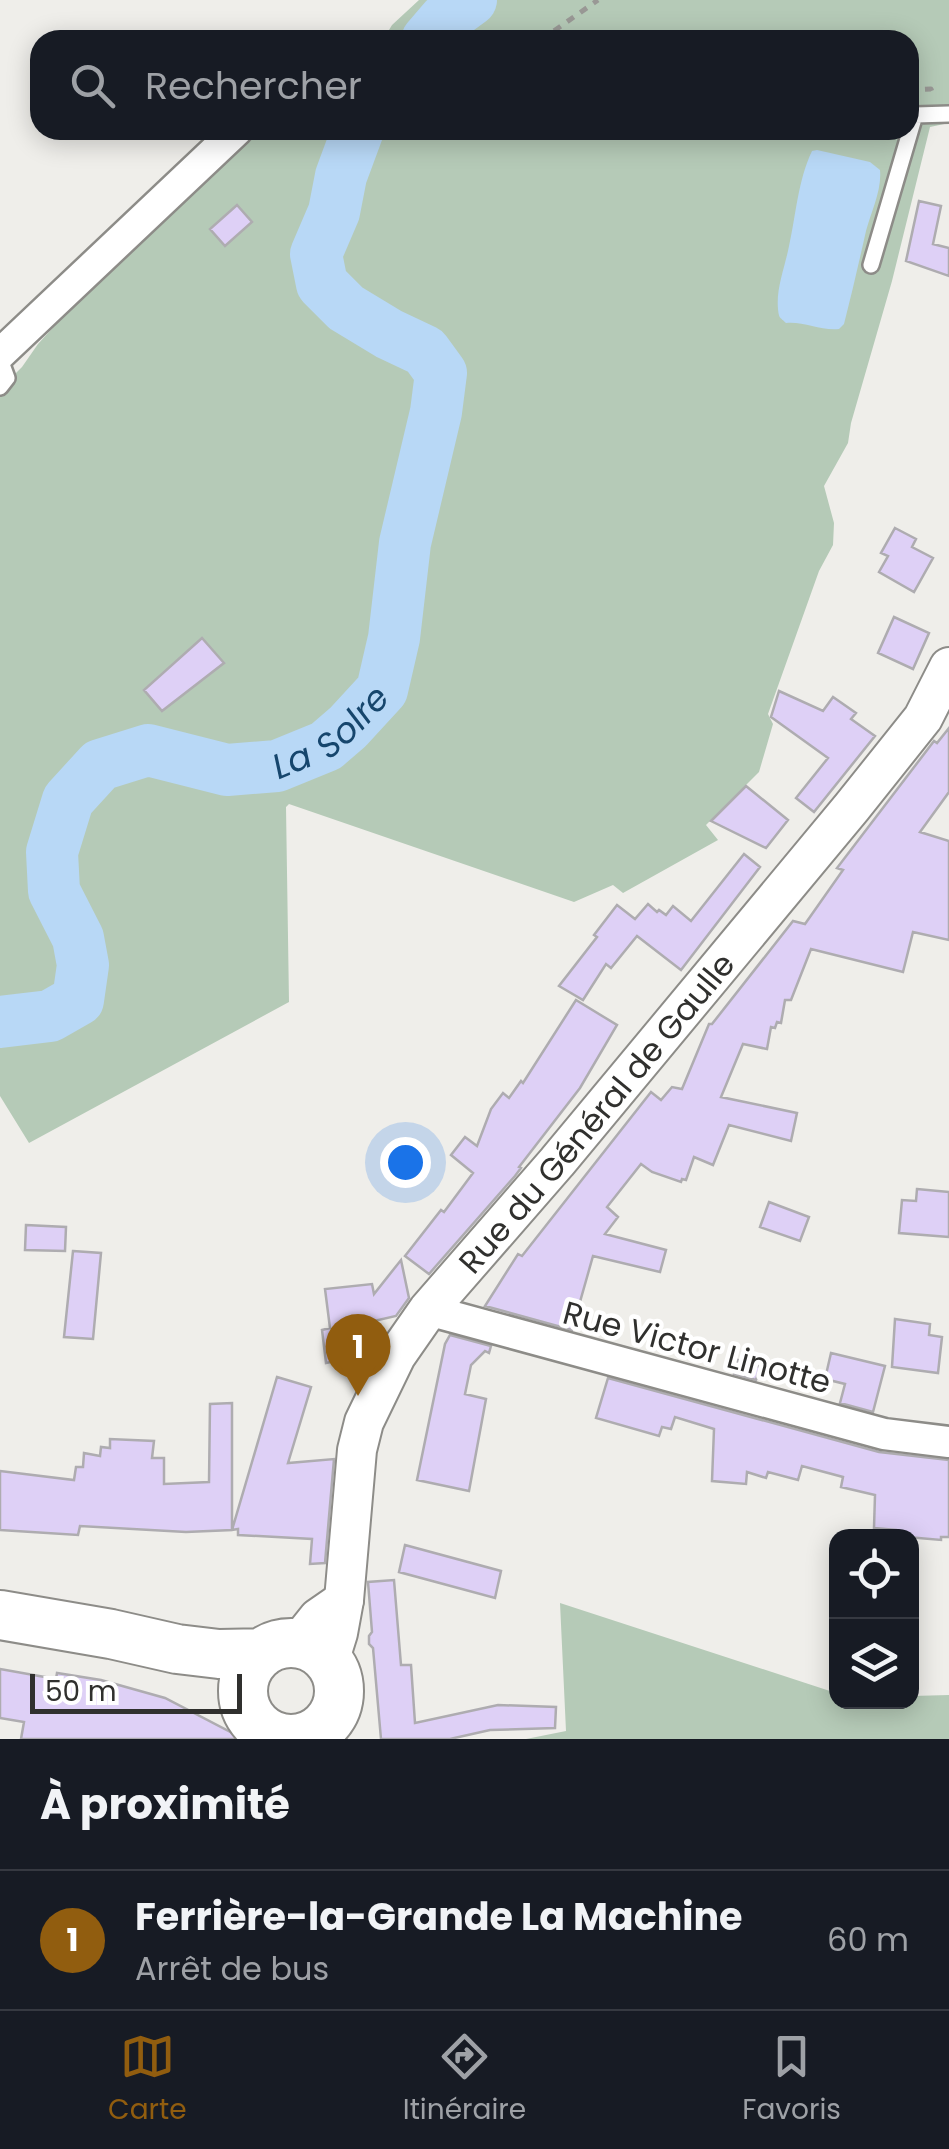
<!DOCTYPE html>
<html lang="fr">
<head>
<meta charset="utf-8">
<style>
	body { margin:0; font-family:Poppins,sans-serif; background:#242831; color:#f1f3f6 }
	.controls { position:absolute; right:30px; bottom:30px; display:grid; overflow:hidden; border-radius:20px; box-shadow:0 5px 25px #0003 }
	.controls button { width:90px; height:90px; display:grid; place-items:center; padding:0; border:0; border-bottom:2px solid #363941; background:#171b24; color:#f1f3f6; font:50px sans-serif }
	.scale { position:absolute; left:30px; bottom:25px; width:212px; box-sizing:border-box; padding-left:10px; border:5px solid #30302e; border-top:0; font-size:28px; line-height:35px; white-space:nowrap; color:#30302e; -webkit-text-stroke:8px #fff; paint-order:stroke }
	.you { position:absolute; left:405px; top:1162px; width:35px; height:35px; margin:-25px; border:8px solid #fff; border-radius:50%; background:#1a73e8; box-shadow:0 0 0 15px #1a73e833 }
	.badge { display:grid; place-items:center; width:65px; height:65px; border-radius:50%; background:#915d0f; color:#fff; font-size:32px; font-weight:700 }
	.pin { position:absolute; translate:-50% -82px; filter:drop-shadow(0 2px 5px #0008) }
	.pin::after { content:''; position:absolute; top:52px; width:35px; height:30px; background:inherit; clip-path:polygon(0 0,100% 0,50% 100%) }
	.list { margin:0; padding:0; list-style:none }
	h2 { display:flex; justify-content:space-between; align-items:center; height:130px; margin:0; padding:0 40px; font-size:42px }
	h2 small { font-size:32px; font-weight:400; color:#9ea1a6 }
	.list li { display:grid; grid-template-columns:65px 1fr auto; gap:30px; align-items:center; box-sizing:border-box; height:140px; padding:0 40px; border-top:2px solid #363941 }
	.list b { display:block; font-size:38px; white-space:nowrap }
	.list p { margin:0; font-size:32px; white-space:nowrap; color:#9ea1a6 }
	.list em { font-size:32px; font-style:normal; color:#9ea1a6 }
	.icon { flex:none; width:55px; height:55px; fill:none; stroke:currentColor; stroke-width:2; stroke-linecap:round; stroke-linejoin:round }
	.map { position:relative; flex:none; width:949px; height:1739px; overflow:hidden }
	.search { position:absolute; background:#171b24; box-shadow:0 5px 25px #0003; left:30px; right:30px; top:30px; height:110px; display:flex; align-items:center; gap:25px; box-sizing:border-box; padding:0 35px; border-radius:30px; color:#9ea1a6; font-size:38px }
	.sheet { height:270px; background:#171b24 }
	nav { display:flex; justify-content:space-around; align-items:center; box-sizing:border-box; height:140px; border-top:2px solid #363941; background:#171b24; font-size:28px; color:#9ea1a6 }
	nav a { display:grid; justify-items:center; gap:5px }
	nav .on { color:#915d0f }
	.map>svg:first-child { display:block }
	.green { fill:#b5cab7 }
	.water { fill:#b8d8f6 }
	.lines { fill:none; stroke-linecap:round; stroke-linejoin:round }
	.river { stroke:#b8d8f6; stroke-width:52 }
	.building { fill:#ded0f6; stroke:#aeacb0; stroke-width:2.5 }
	.service-casing { stroke:#8d8c88; stroke-width:20 }
	.minor-casing { stroke:#8d8c88; stroke-width:35 }
	.tertiary-casing { stroke:#8d8c88; stroke-width:42 }
	.primary-casing { stroke:#8d8c88; stroke-width:52 }
	.path { stroke:#999895; stroke-width:5; stroke-dasharray:8 8; stroke-linecap:butt }
	.service { stroke:#fff; stroke-width:15 }
	.minor { stroke:#fff; stroke-width:30 }
	.tertiary { stroke:#fff; stroke-width:38 }
	.primary { stroke:#fff; stroke-width:48 }
	.labels { text-anchor:middle; dominant-baseline:central; stroke-width:9; stroke-linejoin:round; paint-order:stroke }
	.street-label { font-size:32px; fill:#30302e; stroke:#fff }
	.water-label { font-size:35px; font-style:italic; fill:#16466d; stroke:#fff }
</style>
</head>
<body>
<div class="map">
<svg width="949" height="1739" viewBox="0 0 949 1739">
	<rect width="100%" height="100%" fill="#efeeea"/>
	<path class="green" d="M419,0H949V123L930,127L892,281L851,423L848,443L824,486L834,523L833,545L819,571L768,714L773,724L759,772L706,825L718,840L623,893L613,885L574,902L289,804L286,807L289,1002L29,1143L0,1096V389L22,367L38,344L147,224L258,130H909V40H383L392,25Z
		M560,1603L836,1693V1702H912V1696L949,1695V1739H526L566,1731Z"/>
	<path class="water" d="M817,150L870,162L880,170C882,190 871,212 866,231C859,262 852,293 844,324L839,329C821,331 803,321 786,323C780,317 779,319 778,309C776,288 785,267 789,246C796,215 798,180 812,151Z"/>
	<g class="lines">
		<g class="river">
			<path d="M427,40L445,19L471,0"/>
			<path id="s1" d="M0,1022L50,1016L78,1000L83,965L78,938L54,891L52,852L68,800L100,765L148,750L227,770L277,766L326,746L348,727L382,690L394,638L405,543L436,412L441,373L425,351L389,334L346,308L322,284L316,254L334,212L341,176L358,130"/>
		</g>
	</g>
	<path class="building" d="M919,201L941,206L933,244L949,248V276L906,261Z
		M237,205L252,222L225,246L210,229Z
		M895,528L916,539L912,547L933,558L914,592L879,572L888,556L881,553Z
		M894,617L929,633L913,669L878,653Z
		M202,638L224,663L162,711L144,690Z
		M779,691L823,711L833,697L856,713L851,719L875,736L814,812L796,798L828,758L771,717Z
		M949,728V792L920,832L949,841V940L913,932L903,972L811,949L791,1000H785L781,1023L777,1022L775,1028L771,1027L767,1049L743,1044L721,1097L797,1113L791,1141L729,1125L713,1165L694,1157L686,1180L682,1179L681,1182L652,1172L641,1164L607,1207L618,1217L605,1234L666,1250L660,1272L593,1256L572,1330L485,1306L518,1254L522,1256L651,1092L661,1100L672,1087L682,1089L709,1024H712L793,921L805,924L843,870L837,868L934,741L937,743Z
		M746,786L788,820L766,848L711,821Z
		M744,854L760,867L681,970L637,936L611,968L606,964L583,1000L559,986L597,937L594,935L617,905L635,919L648,904L657,912L659,910L666,915L673,906L691,921Z
		M576,1000L617,1025L580,1088L519,1167L521,1168L515,1176L429,1274L405,1256L441,1210L444,1212L473,1173L451,1155L465,1137L477,1146L491,1109L503,1093L509,1098L521,1081L523,1083Z
		M917,1189L949,1192V1237L899,1233L902,1200L916,1201Z
		M769,1202L809,1217L800,1241L760,1227Z
		M26,1225L66,1227L65,1251L25,1250Z
		M73,1251L101,1253L93,1339L64,1337Z
		M401,1260L409,1298L396,1316L348,1327L355,1357L326,1363L322,1330L330,1328L325,1289L372,1284L374,1294Z
		M895,1319L930,1324L929,1335L942,1337L938,1373L892,1367Z
		M450,1335L491,1346L489,1353L485,1351L471,1365L465,1394L486,1399L469,1491L417,1480L445,1344Z
		M831,1353L885,1366L873,1412L840,1403L845,1384L825,1379Z
		M738,1360L760,1367L756,1380L734,1374Z
		M277,1377L311,1387L288,1463L334,1459L325,1563L310,1564L312,1539L238,1535V1529L232,1530Z
		M608,1378L879,1452L949,1460V1537H941V1540L896,1536V1530L874,1528L875,1495L841,1487L843,1477L802,1466L798,1480L768,1472L766,1478L747,1472L746,1484L712,1481L714,1429L675,1417L671,1429L662,1427L659,1436L596,1418Z
		M232,1403V1530L186,1532L80,1526L78,1535L0,1530V1471L74,1480L76,1467H83L84,1453L100,1456L101,1447L110,1448V1439L154,1441L152,1458H164V1484L209,1482L210,1404Z
		M405,1545L501,1571L495,1598L399,1572Z
		M394,1580L401,1665H411L415,1723L498,1705L556,1707L555,1728L490,1730L450,1739H381L373,1648L369,1644V1636L372,1632L368,1582Z
		M0,1669L56,1679L57,1673L101,1680L165,1698L244,1739H21L24,1722L0,1718Z"/>
	<g class="lines">
		<defs>
			<path id="service" d="M871,265L915,115L949,114
				M0,359L7,378L0,387"/>
			<path id="minor" d="M0,354L237,130
				M428,1310L884,1434L949,1442"/>
			<g id="tertiary">
				<path d="M298,1643L318,1618L344,1600"/>
				<path id="s2" d="M329,1662L338,1633L344,1600L357,1450L364,1422L396,1356L428,1310L557,1162L852,807L923,718L949,667"/>
			</g>
			<path id="primary" d="M0,1615L111,1634L177,1649L219,1654L262,1653
				M243 1691a48 48 0 1 1 96 0a48 48 0 1 1-96 0Z"/>
		</defs>
		<use href="#service" class="service-casing"/>
		<use href="#minor" class="minor-casing"/>
		<use href="#tertiary" class="tertiary-casing"/>
		<use href="#primary" class="primary-casing"/>
		<path class="path" d="M541,40L598,0
			M909,90L931,89L933,95"/>
		<use href="#service" class="service"/>
		<use href="#minor" class="minor"/>
		<use href="#tertiary" class="tertiary"/>
		<use href="#primary" class="primary"/>
	</g>
	<g class="labels">
		<g class="street-label">
			<text stroke="none"><textPath href="#s2" startOffset="632">Rue du Général de Gaulle</textPath></text>
			<text transform="translate(697 1347) rotate(15)">Rue Victor Linotte</text>
		</g>
		<g class="water-label">
			<text stroke="none"><textPath href="#s1" startOffset="585">La Solre</textPath></text>
		</g>
	</g>
</svg>
<div class="controls">
<button><svg class="icon" aria-label="locate" viewBox="0 0 24 24"><circle cx="12" cy="12" r="6"/><path d="M12 2v4M12 18v4M2 12h4M18 12h4"/></svg></button>
<button><svg class="icon" aria-label="layers" viewBox="0 0 24 24"><path d="M12 4l9 5-9 5-9-5zM3 14l9 5 9-5"/></svg></button>
</div>
<div class="scale">50 m</div>
<div class="you"></div>
<div class="pin badge" style="left:358px;top:1396px">1</div>
<div class="search"><svg class="icon" aria-label="search" viewBox="0 0 24 24"><circle cx="10" cy="10" r="6"/><path d="M15 15l6 6"/></svg>Rechercher</div>
</div>
<section class="sheet">
<h2>À proximité<small></small></h2>
<ul class="list">
<li><span class="badge">1</span><div><b>Ferrière-la-Grande La Machine</b><p>Arrêt de bus</p></div><em>60 m</em></li>
</ul>
</section>
<nav>
<a class="on"><svg class="icon" aria-label="map" viewBox="0 0 24 24"><path d="M3 6l6-2 6 2 6-2v14l-6 2-6-2-6 2zM9 4v14M15 6v14"/></svg>Carte</a>
<a><svg class="icon" aria-label="directions" viewBox="0 0 24 24"><path d="M12 3l9 9-9 9-9-9zM9 14v-3h6M13 9l2 2-2 2"/></svg>Itinéraire</a>
<a><svg class="icon" aria-label="saved" viewBox="0 0 24 24"><path d="M7 4h10v16l-5-4-5 4z"/></svg>Favoris</a>
</nav>
</body>
</html>
